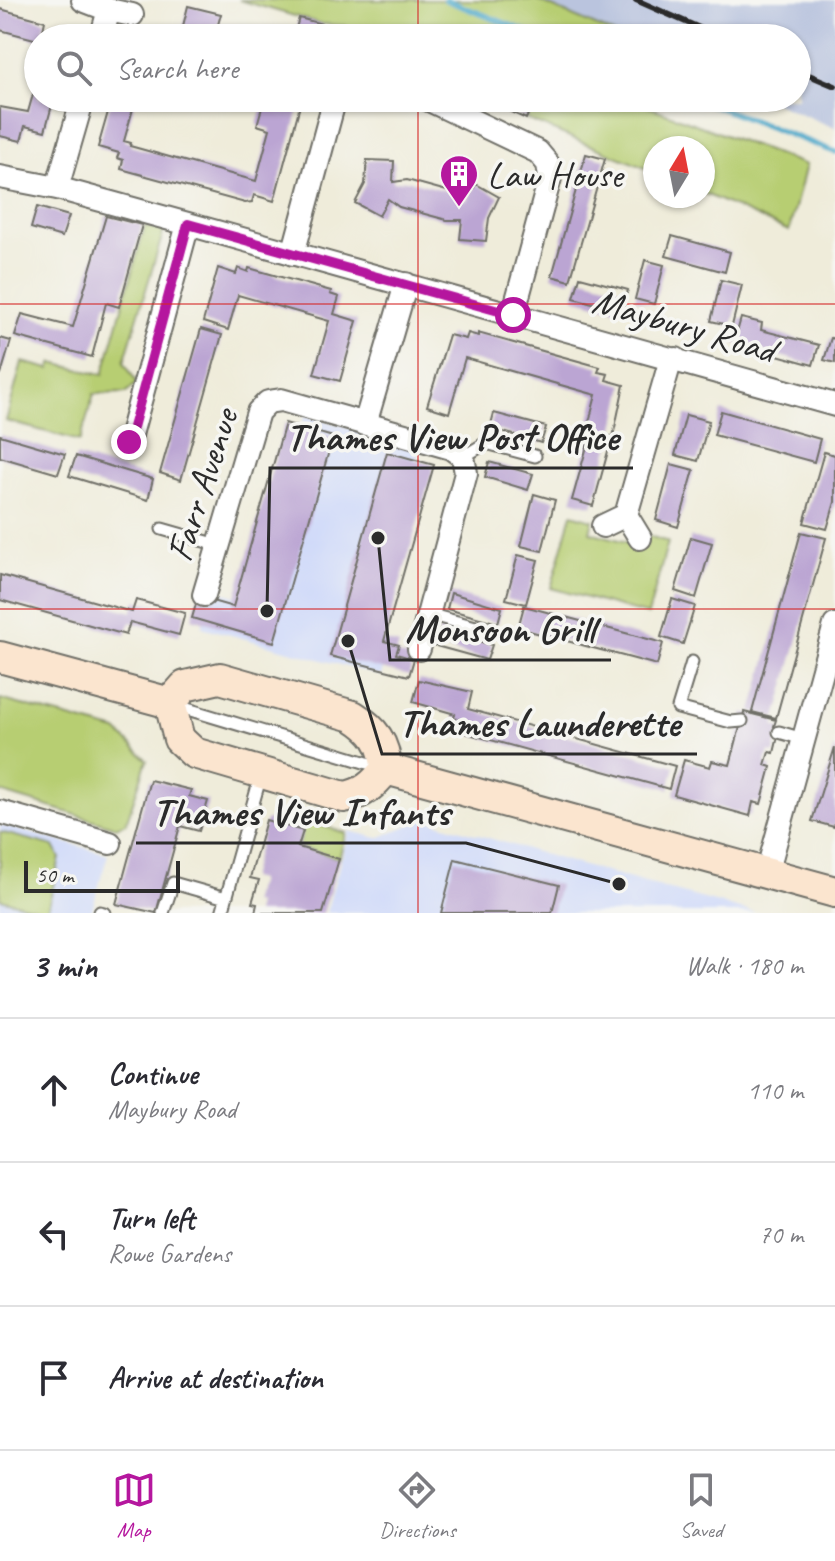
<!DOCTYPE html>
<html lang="en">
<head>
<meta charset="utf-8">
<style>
	body { margin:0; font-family:Caveat,sans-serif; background:#f7f7f7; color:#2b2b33 }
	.compass { position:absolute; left:643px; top:136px; width:72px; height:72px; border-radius:50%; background:#fff; box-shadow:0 2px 6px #0004; rotate:10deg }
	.scale { position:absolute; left:24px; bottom:20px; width:156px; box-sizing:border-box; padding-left:8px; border:4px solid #2b2b2b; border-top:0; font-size:22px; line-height:28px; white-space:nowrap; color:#2b2b2b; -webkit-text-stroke:6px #f6f6f2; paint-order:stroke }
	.stop { position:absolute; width:24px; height:24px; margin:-18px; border:6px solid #b5179e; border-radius:50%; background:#fff }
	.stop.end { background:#b5179e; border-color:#fff; box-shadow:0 2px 8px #0008 }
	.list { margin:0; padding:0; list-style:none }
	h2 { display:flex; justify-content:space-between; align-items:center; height:104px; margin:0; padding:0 32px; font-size:34px }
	h2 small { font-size:26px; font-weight:400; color:#7c7c81 }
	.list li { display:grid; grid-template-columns:52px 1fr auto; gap:24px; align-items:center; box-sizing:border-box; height:144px; padding:0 32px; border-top:2px solid #e1e1e2 }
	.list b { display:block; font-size:30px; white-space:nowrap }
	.list p { margin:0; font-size:26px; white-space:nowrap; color:#7c7c81 }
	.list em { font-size:26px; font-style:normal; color:#7c7c81 }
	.icon { flex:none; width:44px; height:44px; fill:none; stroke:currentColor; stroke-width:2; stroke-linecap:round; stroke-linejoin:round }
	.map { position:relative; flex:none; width:835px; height:913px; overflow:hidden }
	.search { position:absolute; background:#fff; box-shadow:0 2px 6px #0004; left:24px; right:24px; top:24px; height:88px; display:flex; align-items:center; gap:20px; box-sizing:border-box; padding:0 28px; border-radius:44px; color:#7c7c81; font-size:30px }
	.sheet { height:536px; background:#fff }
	nav { display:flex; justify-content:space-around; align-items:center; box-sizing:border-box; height:112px; border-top:2px solid #e1e1e2; background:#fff; font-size:22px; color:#7c7c81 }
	nav a { display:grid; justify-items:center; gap:4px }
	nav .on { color:#b5179e }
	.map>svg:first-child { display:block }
	.built { fill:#d0daf9 }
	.industrial { fill:#bac4de }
	.green { fill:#b7ce72; stroke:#717c4e; stroke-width:2 }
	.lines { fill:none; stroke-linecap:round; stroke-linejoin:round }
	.stream { stroke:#4ba8c9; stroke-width:6 }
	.building { fill:#bba5d3 }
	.lane-casing { stroke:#706f68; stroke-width:15 }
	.street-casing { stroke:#706f68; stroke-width:26 }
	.secondary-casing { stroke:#706f68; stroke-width:34 }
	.lane { stroke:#fff; stroke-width:11 }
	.street { stroke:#fff; stroke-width:22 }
	.secondary { stroke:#fbe5cf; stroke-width:30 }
	.rail { stroke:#2b2b2b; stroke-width:6 }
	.route { stroke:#b5179e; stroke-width:10 }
	.grid { fill:none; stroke:#d62828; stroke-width:2; stroke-opacity:0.55 }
	.labels { text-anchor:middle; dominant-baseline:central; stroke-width:7; stroke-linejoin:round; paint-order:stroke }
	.poi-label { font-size:38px; fill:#2b2b2b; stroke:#f6f6f2; text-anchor:start }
	.street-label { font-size:38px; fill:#2b2b2b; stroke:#f6f6f2 }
	.leader { fill:none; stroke:#2b2b2b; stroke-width:3 }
	.callout-dot { fill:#2b2b2b; stroke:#f6f6f2; stroke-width:3 }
	.callout-label { font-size:40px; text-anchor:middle; font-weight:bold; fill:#2b2b2b; stroke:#f6f6f2; stroke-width:7; stroke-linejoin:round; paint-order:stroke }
</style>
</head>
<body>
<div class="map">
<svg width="835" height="913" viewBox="0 0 835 913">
	<rect width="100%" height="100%" fill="#f6f6f2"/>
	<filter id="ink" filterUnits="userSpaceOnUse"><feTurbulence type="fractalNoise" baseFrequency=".0125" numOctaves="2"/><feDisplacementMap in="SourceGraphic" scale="16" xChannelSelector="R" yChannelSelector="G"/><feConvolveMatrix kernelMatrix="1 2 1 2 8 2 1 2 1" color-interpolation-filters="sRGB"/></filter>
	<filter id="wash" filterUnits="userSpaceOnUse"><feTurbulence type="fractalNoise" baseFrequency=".006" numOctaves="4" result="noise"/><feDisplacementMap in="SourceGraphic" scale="32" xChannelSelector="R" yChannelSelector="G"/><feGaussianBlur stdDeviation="1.8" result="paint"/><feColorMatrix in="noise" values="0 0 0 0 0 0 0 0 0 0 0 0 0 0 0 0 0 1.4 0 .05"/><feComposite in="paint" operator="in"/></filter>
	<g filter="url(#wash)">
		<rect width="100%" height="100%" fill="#efecda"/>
		<path class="built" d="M305,415L420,447L367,637L390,644L381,676L202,627L213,590L254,601Z
			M424,819L580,865L755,913H326L349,831L378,838Z
			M0,825L108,854L91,913H0Z"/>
		<path class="industrial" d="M536,0H835V128L764,98H797V38H623Z"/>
		<path class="green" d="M239,0H536L623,38H351L345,35L347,26L322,24Z
			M519,98H625L806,165L789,231L703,193V148H655V172L526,119L533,104Z
			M145,226L164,230L124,362L137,383L126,393L94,394L80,441L6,421L22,362L50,369L53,363L103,375Z
			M572,514L593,520L590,532L645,547L649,536L668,542L648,615L551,588Z
			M0,699L117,731L147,760L126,823L116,827L0,792Z
			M305,821L346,833L339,859L298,847Z
			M0,832L54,846L60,858L47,911L0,899Z"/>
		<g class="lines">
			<path class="stream" d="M446,0L542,38
				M694,98L835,152"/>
		</g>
		<g id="blocks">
			<path class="building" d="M188,6L221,14L215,35L204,32L203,38H180Z
				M0,9L45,21L43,30L49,32L48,38L38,40L0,30Z
				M299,18L322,24L318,38H293Z
				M38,77V98H54L45,131L25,126L21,141L0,136V107L28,112Z
				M112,98H136L124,141L131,143L130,146L256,181L270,129L257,125L263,104L275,107L278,98H302L274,201L254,195L252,202L245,203L121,169L123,160L117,158L119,153L98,147Z
				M480,98H519L533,104L526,119Z
				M586,154L605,159L570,281L552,276Z
				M367,160L394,161L393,182L407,180L454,193L466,201L476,184L499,197L489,218L486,241L460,239L462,220H447L399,207L388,199L379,216L355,203L365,184Z
				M37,207L69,216L62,237L31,228Z
				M106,216L142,225L119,307L106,303L92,357L15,336L22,314L73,327Z
				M672,236L730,252L725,272L666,256Z
				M645,260L664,265L654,304L635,299Z
				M218,268L236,274L238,268L248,272L249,268L331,291L330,294L339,297L334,314L357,321L340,381L314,374L329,321L238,295L228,330L203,322Z
				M580,277L628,290L622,311L574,298Z
				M721,280L742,285L732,326L711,321Z
				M741,318L762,323L761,330L819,345L813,365L734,343Z
				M201,329L222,335L181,480L160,473Z
				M468,333L478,336V333L600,367L598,372L608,374L606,380L624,385L613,437L607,435L605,443L610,444L593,506L572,500L589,439L592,440L594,432L587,430L596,395L465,358L449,413L427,406L449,335L466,339Z
				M0,338L11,341L1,374H0Z
				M831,338L835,339V363L824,360Z
				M721,411L820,439L814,462L714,435Z
				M494,413L546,427L541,443L490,428Z
				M686,415L709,421L698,461L675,455Z
				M285,423L333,437L274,642L192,618L198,597L233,607Z
				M0,435L65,454L58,474L0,457Z
				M387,452L434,465L384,641L399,645L396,654L414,659L409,676L330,656Z
				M824,452L835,455V502L827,529L804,523Z
				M76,456L153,479L148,500L69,476Z
				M489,462L533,474L528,490L485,477Z
				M671,464L694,470L678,527L656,520Z
				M534,494L555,500L542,551L521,546Z
				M801,532L826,538L776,718L752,712Z
				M691,537L712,543L696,598L675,591Z
				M518,555L538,560L526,604L506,599Z
				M0,575L132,612L136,600L185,613L179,635L130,622L126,635L0,600Z
				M451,593L502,608L498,623L447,609Z
				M672,599L695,606L683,644L661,637Z
				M524,606L663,643L657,665L518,628Z
				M440,630L492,645L487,660L436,646Z
				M419,680L472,692L468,709L675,766L669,789L458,731L461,720L454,718L455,714L413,702Z
				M744,712L776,720L774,726L780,728L774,753L769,752L765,765L771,767L761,804L753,802L750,816L674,795L684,760L710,767L712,761L730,765Z
				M835,747V822L834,827L812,821Z
				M150,780L191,790L189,796L208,801L199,831L180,826L156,913L116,904Z
				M266,820L303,831L298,847L339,859L323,913H255L257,904L252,903L259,880L250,878Z
				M455,859L559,885L552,913H441Z"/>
		</g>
	</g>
	<g filter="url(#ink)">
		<use href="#blocks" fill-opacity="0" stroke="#706f68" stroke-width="2"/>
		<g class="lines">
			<defs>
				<path id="lane" d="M463,457L486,443L535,456
					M162,529L218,545
					M428,614L494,632
					M692,662L678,708L731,722L742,721
					M174,705L384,768
					M779,732L803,739
					M100,912L104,913
					M163,913L173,883L226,898
					M222,913L261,775"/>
				<path id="street" d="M83,0L109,10L101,38
					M109,10L132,15
					M425,98L538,152L548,164L550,178L513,315
					M0,177L57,188L188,224L835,405
					M57,188L83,98
					M293,254L335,98
					M365,424L406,284
					M129,442L188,224
					M626,515L669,366L676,359
					M603,526L626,515L640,538
					M204,595L258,412L268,402L281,400L451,448L463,457L466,473L419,649
					M0,812L110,843
					M767,873L835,625"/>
				<path id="secondary" d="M0,657L170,703
					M220,678L353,716C374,729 385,743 386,769C374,784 364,794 344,797L194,753L179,739L170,703L185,686Z
					M386,769L835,892"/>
			</defs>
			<use href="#lane" class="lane-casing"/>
			<use href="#street" class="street-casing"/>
			<use href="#secondary" class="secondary-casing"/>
			<use href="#lane" class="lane"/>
			<use href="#street" class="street"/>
			<use href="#secondary" class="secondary"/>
			<path class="rail" d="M636,0L722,38
				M797,70L835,86"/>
		</g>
	</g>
	<g class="lines" filter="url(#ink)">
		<path class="route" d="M129,442L188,224L513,315"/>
	</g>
	<path class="grid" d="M418,0V38M418,98V913M0,304H835M0,609H835"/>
	<defs>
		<symbol id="building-pin" viewBox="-11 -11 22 30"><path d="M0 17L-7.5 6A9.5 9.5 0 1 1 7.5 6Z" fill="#b5179e" stroke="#f6f6f2"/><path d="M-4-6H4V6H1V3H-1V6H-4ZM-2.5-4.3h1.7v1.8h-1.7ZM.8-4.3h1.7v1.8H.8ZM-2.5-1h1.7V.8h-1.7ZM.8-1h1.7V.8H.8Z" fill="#fff"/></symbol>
	</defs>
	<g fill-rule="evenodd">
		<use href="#building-pin" x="437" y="152" width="44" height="60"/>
	</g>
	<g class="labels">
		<g class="poi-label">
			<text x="487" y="174">Law House</text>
		</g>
		<g class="street-label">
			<text transform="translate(684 325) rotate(16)">Maybury Road</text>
			<text transform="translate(202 485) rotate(-72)">Farr Avenue</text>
		</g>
	</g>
	<path class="leader" d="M267 611L270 468H633M378 538L390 660H611M348 641L382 754H697M619 884L466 843H136"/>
	<g class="callout-dot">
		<circle cx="267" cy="611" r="8"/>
		<circle cx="378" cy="538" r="8"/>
		<circle cx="348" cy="641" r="8"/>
		<circle cx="619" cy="884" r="8"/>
	</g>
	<g class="callout-label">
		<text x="452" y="450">Thames View Post Office</text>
		<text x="500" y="642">Monsoon Grill</text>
		<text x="539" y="736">Thames Launderette</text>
		<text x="301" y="825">Thames View Infants</text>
	</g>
</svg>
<svg class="compass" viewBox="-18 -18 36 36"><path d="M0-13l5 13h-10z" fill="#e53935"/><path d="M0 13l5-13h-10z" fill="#7c7c81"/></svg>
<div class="scale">50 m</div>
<div class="stop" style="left:513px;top:315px"></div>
<div class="stop end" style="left:129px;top:442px"></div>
<div class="search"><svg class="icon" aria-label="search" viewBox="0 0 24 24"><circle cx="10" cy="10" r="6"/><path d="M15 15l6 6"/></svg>Search here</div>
</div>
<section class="sheet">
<h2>3 min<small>Walk · 180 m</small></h2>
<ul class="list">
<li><svg class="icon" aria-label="ahead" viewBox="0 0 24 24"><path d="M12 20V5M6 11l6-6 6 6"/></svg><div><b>Continue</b><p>Maybury Road</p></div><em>110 m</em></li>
<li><svg class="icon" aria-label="left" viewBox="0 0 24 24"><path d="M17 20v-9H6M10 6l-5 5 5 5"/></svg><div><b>Turn left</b><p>Rowe Gardens</p></div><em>70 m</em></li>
<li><svg class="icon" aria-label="arrive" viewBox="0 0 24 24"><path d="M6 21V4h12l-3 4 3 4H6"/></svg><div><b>Arrive at destination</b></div></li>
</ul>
</section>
<nav>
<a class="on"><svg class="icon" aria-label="map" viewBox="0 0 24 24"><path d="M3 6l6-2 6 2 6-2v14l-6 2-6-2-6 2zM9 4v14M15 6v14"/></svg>Map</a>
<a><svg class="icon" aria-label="directions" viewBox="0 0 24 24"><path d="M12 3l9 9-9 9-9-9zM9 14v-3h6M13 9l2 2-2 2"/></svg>Directions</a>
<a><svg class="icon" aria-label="saved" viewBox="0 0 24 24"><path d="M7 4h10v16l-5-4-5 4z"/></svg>Saved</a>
</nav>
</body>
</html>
